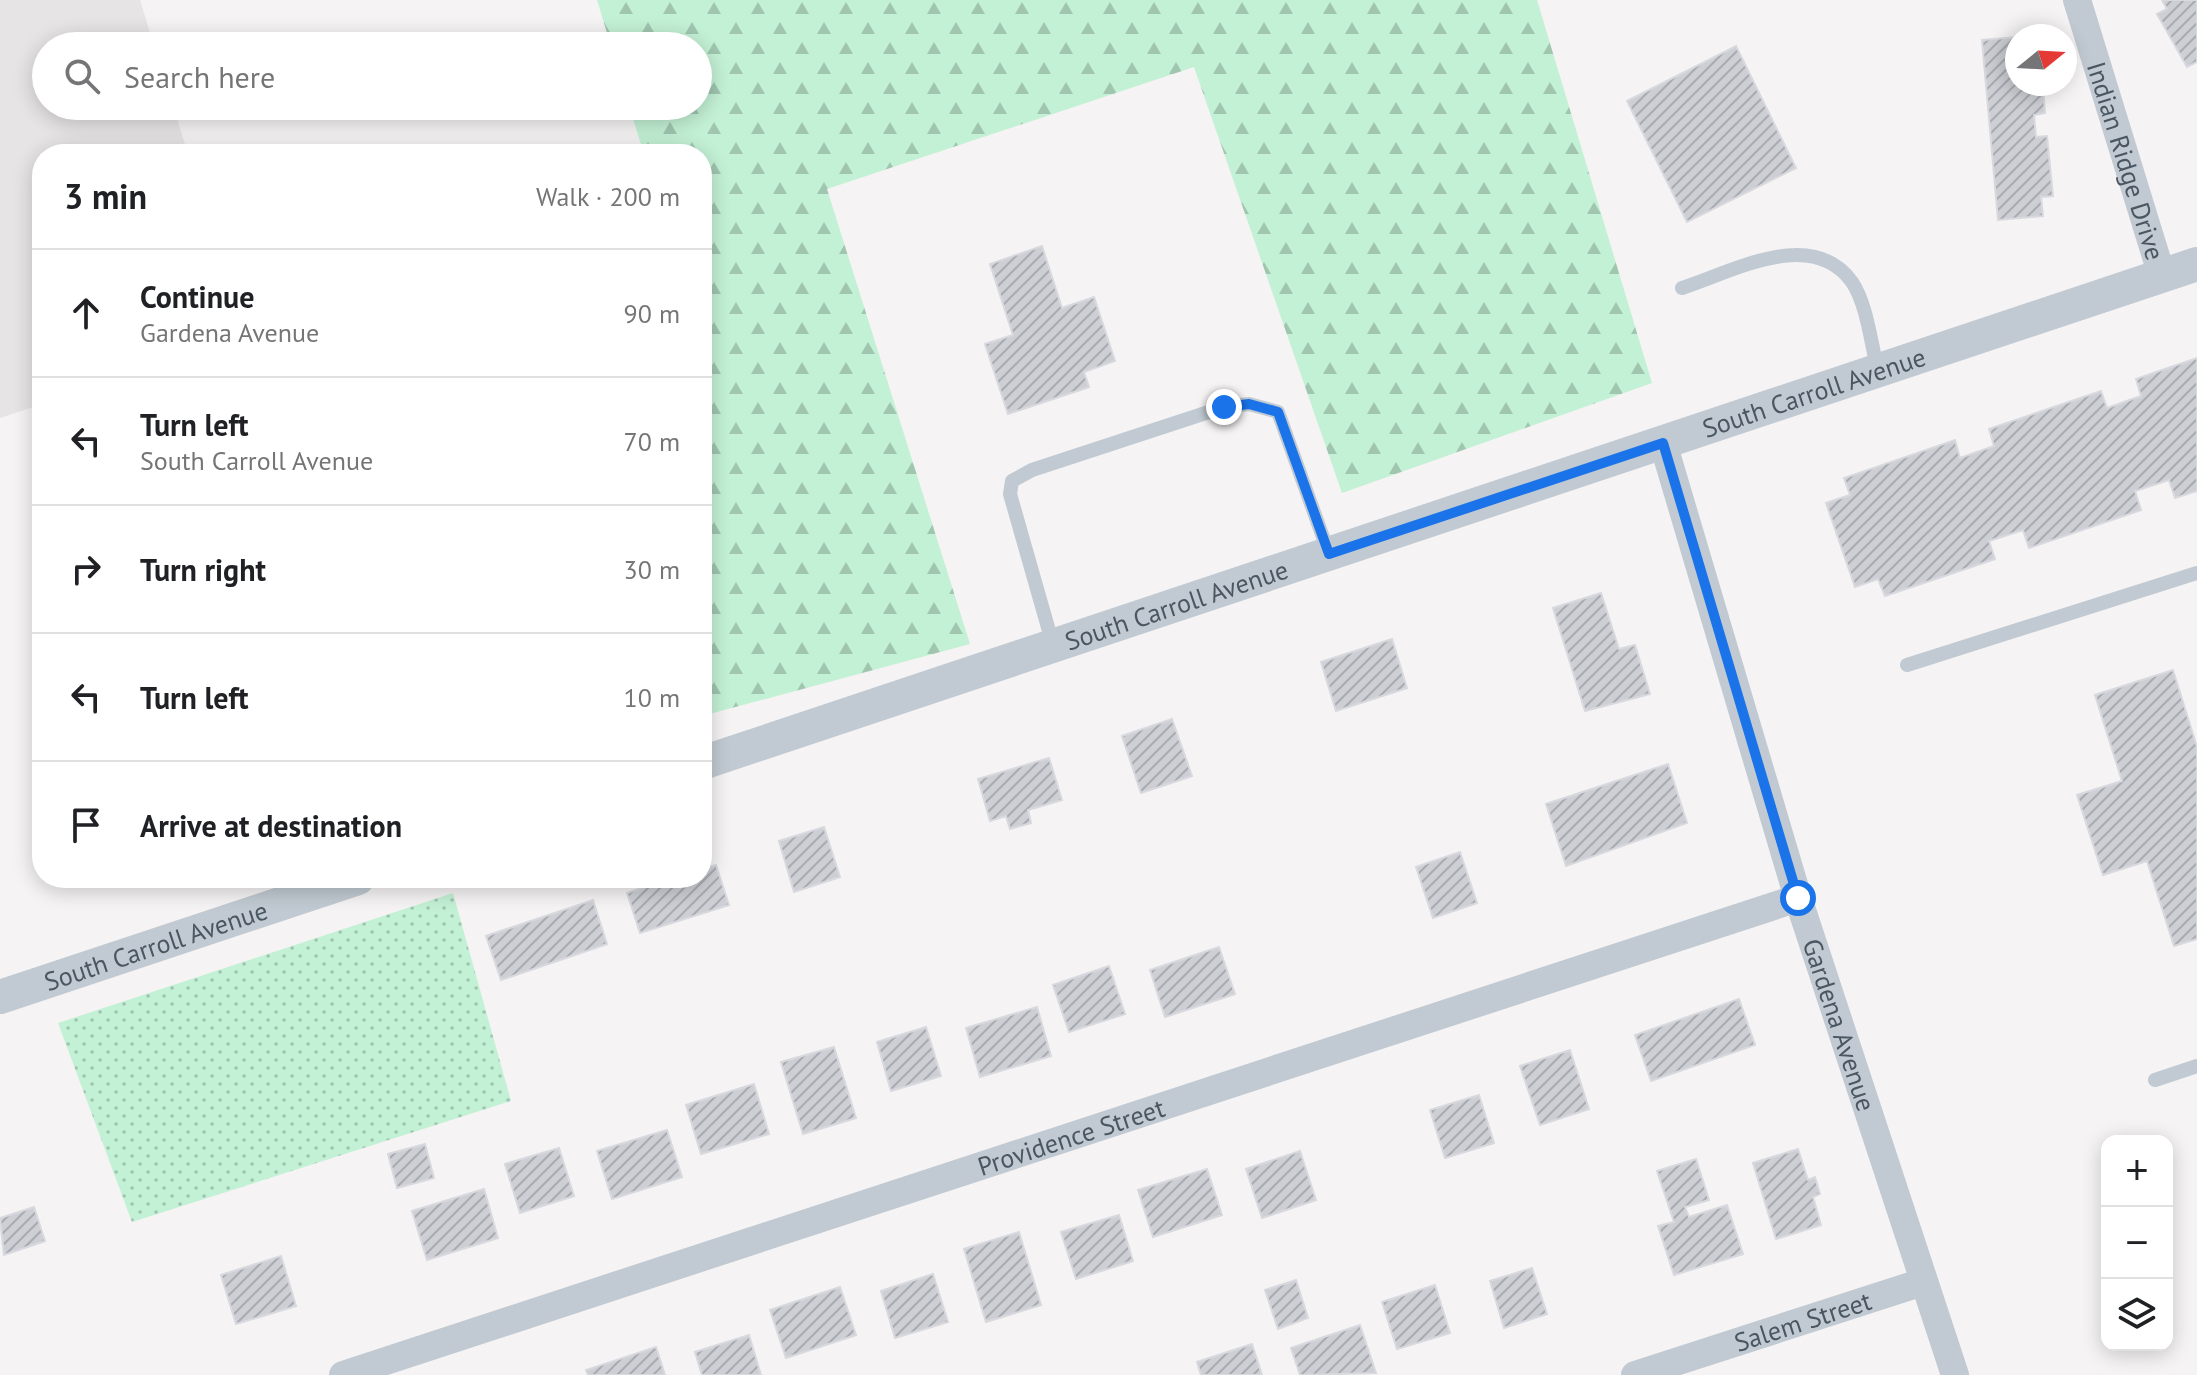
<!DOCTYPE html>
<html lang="en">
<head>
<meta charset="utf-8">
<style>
	body { margin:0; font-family:"PT Sans",sans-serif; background:#f2f2f2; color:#202124 }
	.controls { position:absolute; right:24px; bottom:24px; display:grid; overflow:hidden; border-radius:16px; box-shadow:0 4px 20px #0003 }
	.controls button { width:72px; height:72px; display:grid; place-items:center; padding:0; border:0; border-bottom:2px solid #e0e0e0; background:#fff; color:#202124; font:40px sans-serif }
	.compass { position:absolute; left:2005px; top:24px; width:72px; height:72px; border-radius:50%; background:#fff; box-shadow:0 4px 20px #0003; rotate:72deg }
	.stop { position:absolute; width:24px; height:24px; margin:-18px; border:6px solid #1a73e8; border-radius:50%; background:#fff }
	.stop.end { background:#1a73e8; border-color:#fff; box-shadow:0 2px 8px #0008 }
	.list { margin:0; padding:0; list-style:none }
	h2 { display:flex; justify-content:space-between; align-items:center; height:104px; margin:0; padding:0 32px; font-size:34px }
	h2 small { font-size:26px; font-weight:400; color:#757577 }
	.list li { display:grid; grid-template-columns:52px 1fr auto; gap:24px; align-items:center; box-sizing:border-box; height:128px; padding:0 32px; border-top:2px solid #e0e0e0 }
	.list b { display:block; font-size:30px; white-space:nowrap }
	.list p { margin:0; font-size:26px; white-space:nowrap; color:#757577 }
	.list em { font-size:26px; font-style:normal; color:#757577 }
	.icon { flex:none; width:44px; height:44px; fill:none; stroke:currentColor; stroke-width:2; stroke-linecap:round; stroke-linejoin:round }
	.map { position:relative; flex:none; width:2197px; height:1375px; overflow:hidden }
	.search { position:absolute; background:#fff; box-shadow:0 4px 20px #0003; left:32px; top:32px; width:680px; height:88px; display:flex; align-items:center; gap:20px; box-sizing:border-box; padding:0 28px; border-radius:44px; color:#757577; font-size:30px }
	.panel { position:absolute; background:#fff; box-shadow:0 4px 20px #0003; left:32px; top:144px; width:680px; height:744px; border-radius:32px }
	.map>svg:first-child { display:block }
	.education { fill:#e6e4e5 }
	.grass { fill:url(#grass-dots) }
	.forest { fill:url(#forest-firs) }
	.building { fill:url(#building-hatch); stroke:#d7d9de; stroke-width:2 }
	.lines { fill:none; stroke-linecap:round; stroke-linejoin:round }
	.service { stroke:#c1cad2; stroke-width:14 }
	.minor { stroke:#c1cad2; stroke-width:28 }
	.tertiary { stroke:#c1cad2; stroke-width:34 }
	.route { stroke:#1a73e8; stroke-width:10 }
	.labels { text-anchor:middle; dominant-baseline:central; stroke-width:6; stroke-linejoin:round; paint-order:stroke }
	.street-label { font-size:26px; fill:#4a5661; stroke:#fff }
</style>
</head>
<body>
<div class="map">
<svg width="2197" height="1375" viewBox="0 0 2197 1375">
	<defs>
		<pattern id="grass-dots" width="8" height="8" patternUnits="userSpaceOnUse" patternTransform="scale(2)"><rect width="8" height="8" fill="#c3f1d5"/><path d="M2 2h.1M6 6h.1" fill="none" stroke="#a0c6b0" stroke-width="1.8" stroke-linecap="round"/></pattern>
		<pattern id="forest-firs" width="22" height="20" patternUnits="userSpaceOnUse" patternTransform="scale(2)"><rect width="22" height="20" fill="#c3f1d5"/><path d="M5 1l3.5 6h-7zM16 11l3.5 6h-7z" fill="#a0c6b0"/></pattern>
		<pattern id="building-hatch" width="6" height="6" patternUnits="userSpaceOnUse" patternTransform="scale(2)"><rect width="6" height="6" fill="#cdcfd5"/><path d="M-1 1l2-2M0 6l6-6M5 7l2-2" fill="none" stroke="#a8abb0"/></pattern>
	</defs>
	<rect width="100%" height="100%" fill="#f5f3f3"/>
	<path class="education" d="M0,0H140L154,46H46V106H173L188,154H42V404L0,418Z"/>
	<path class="grass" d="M453,893L511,1101L132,1222L58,1023Z"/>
	<path class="forest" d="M597,0H1537L1652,383L1342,493L1194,67L827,189L970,644L702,716V154H644L629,106H698V46H611Z"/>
	<path class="building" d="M2162,0H2197V62L2187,67L2157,14L2167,9Z
		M2017,37V84H2043L2045,113L2034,115L2036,137L2047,136L2053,196L2041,197L2043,216L1998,220L1982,40Z
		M1736,46L1796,168L1687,222L1627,101Z
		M1042,246L1062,308L1094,297L1115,361L1084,372L1089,387L1008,414L985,344L1013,335L990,264Z
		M2197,358V491L2175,498L2169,480L2135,491L2141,510L2029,548L2023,530L1989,541L1995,559L1885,596L1878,579L1855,587L1826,503L1850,495L1844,478L1955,440L1960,458L1994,446L1989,429L2101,391L2107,408L2141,396L2136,379Z
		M1601,593L1619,649L1635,645L1650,694L1585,711L1553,608Z
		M1392,639L1407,688L1336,711L1321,662Z
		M2173,670L2197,747V939L2174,946L2147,861L2103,875L2077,795L2122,781L2095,695Z
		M1172,719L1192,776L1141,793L1122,736Z
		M1049,758L1062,800L1028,810L1031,823L1010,829L1006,816L990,821L978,779Z
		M1668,764L1687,823L1566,866L1546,804Z
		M824,827L840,877L794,892L779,841Z
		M1460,852L1477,903L1433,918L1416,867Z
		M716,865L729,905L640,933L627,893L673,878H702V869Z
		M593,900L607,944L501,980L486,936Z
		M1219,947L1235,994L1165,1017L1150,970Z
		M1109,966L1125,1014L1069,1032L1053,985Z
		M1739,999L1755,1045L1651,1081L1635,1035Z
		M1037,1007L1051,1056L980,1077L966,1028Z
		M926,1027L941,1076L891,1091L877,1042Z
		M834,1047L856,1118L803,1134L781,1062Z
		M1570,1050L1589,1109L1540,1125L1520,1066Z
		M754,1084L769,1134L701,1154L686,1105Z
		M1479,1095L1494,1143L1445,1158L1430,1110Z
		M667,1130L682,1177L612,1199L597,1151Z
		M425,1144L434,1178L397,1188L388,1154Z
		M559,1148L574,1196L520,1213L505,1164Z
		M1798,1149L1808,1180L1815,1177L1820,1194L1813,1197L1821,1225L1776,1239L1753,1163Z
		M1300,1151L1316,1200L1262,1218L1246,1169Z
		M1696,1159L1709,1200L1685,1207L1689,1217L1727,1205L1743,1254L1674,1275L1658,1226L1674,1222L1657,1171Z
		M1207,1169L1222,1215L1153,1237L1138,1190Z
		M484,1189L498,1238L427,1260L412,1211Z
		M34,1207L45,1241L4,1255L0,1218Z
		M1119,1215L1133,1261L1076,1279L1061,1232Z
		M1019,1232L1041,1305L986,1322L964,1249Z
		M281,1256L296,1306L236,1324L221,1275Z
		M1532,1268L1547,1314L1504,1328L1490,1281Z
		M933,1274L948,1322L895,1338L881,1291Z
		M1296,1280L1308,1318L1278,1329L1265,1290Z
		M1435,1285L1450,1333L1397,1349L1382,1302Z
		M840,1287L856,1335L786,1358L770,1310Z
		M1360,1325L1376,1373L1300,1375L1291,1348Z
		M749,1335L761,1375H702L695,1352Z
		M1252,1344L1262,1375H1201L1197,1362Z
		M656,1347L665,1375H588L586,1370Z"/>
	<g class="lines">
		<path class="service" d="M1682,288C1732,272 1812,226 1852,282C1867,304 1871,344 1878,371
			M1053,645L1010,494L1012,481L1032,470L1224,407L1249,404L1278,412L1329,554
			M1907,665L2197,573
			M2155,1080L2197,1066"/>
		<g class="minor">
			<path id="s1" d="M2077,0L2162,276"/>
			<path id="s2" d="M1663,443L1798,898L1955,1375"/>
			<path id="s3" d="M343,1375L1798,898"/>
			<path id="s4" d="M1635,1375L1923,1282"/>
		</g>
		<g class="tertiary">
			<path id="s5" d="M702,763L2197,264"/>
			<path id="s6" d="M0,997L358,878"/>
		</g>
	</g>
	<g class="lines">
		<path class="route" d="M1224,407L1249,404L1278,412L1329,554L1663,443L1798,898"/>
	</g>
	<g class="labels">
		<g class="street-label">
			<text stroke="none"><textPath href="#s1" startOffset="168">Indian Ridge Drive</textPath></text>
			<text stroke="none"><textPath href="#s5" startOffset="1172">South Carroll Avenue</textPath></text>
			<text stroke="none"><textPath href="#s5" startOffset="500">South Carroll Avenue</textPath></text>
			<text stroke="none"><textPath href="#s6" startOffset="164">South Carroll Avenue</textPath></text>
			<text stroke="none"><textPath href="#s2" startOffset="608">Gardena Avenue</textPath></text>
			<text stroke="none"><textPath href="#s3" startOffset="766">Providence Street</textPath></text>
			<text stroke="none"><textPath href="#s4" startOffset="176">Salem Street</textPath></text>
		</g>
	</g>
</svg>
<div class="controls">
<button>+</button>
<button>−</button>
<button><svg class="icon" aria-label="layers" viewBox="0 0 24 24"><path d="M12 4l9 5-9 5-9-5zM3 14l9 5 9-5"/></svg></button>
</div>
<svg class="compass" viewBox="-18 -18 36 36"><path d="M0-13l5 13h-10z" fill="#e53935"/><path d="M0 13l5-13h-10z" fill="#757577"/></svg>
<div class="stop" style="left:1798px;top:898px"></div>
<div class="stop end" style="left:1224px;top:407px"></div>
<div class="search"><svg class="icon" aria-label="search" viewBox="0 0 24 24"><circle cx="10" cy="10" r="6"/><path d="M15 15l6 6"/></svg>Search here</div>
<section class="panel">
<h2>3 min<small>Walk · 200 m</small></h2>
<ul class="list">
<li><svg class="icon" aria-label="ahead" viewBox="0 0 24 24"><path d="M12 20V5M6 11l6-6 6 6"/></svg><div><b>Continue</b><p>Gardena Avenue</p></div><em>90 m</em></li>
<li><svg class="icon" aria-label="left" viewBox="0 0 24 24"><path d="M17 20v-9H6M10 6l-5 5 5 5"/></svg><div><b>Turn left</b><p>South Carroll Avenue</p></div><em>70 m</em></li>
<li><svg class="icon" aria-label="right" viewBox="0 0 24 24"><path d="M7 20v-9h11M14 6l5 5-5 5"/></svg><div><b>Turn right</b></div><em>30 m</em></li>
<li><svg class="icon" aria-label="left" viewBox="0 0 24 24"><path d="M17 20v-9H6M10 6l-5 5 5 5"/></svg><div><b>Turn left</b></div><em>10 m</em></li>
<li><svg class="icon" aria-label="arrive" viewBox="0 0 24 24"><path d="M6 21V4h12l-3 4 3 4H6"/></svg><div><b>Arrive at destination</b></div></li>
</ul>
</section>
</div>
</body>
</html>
